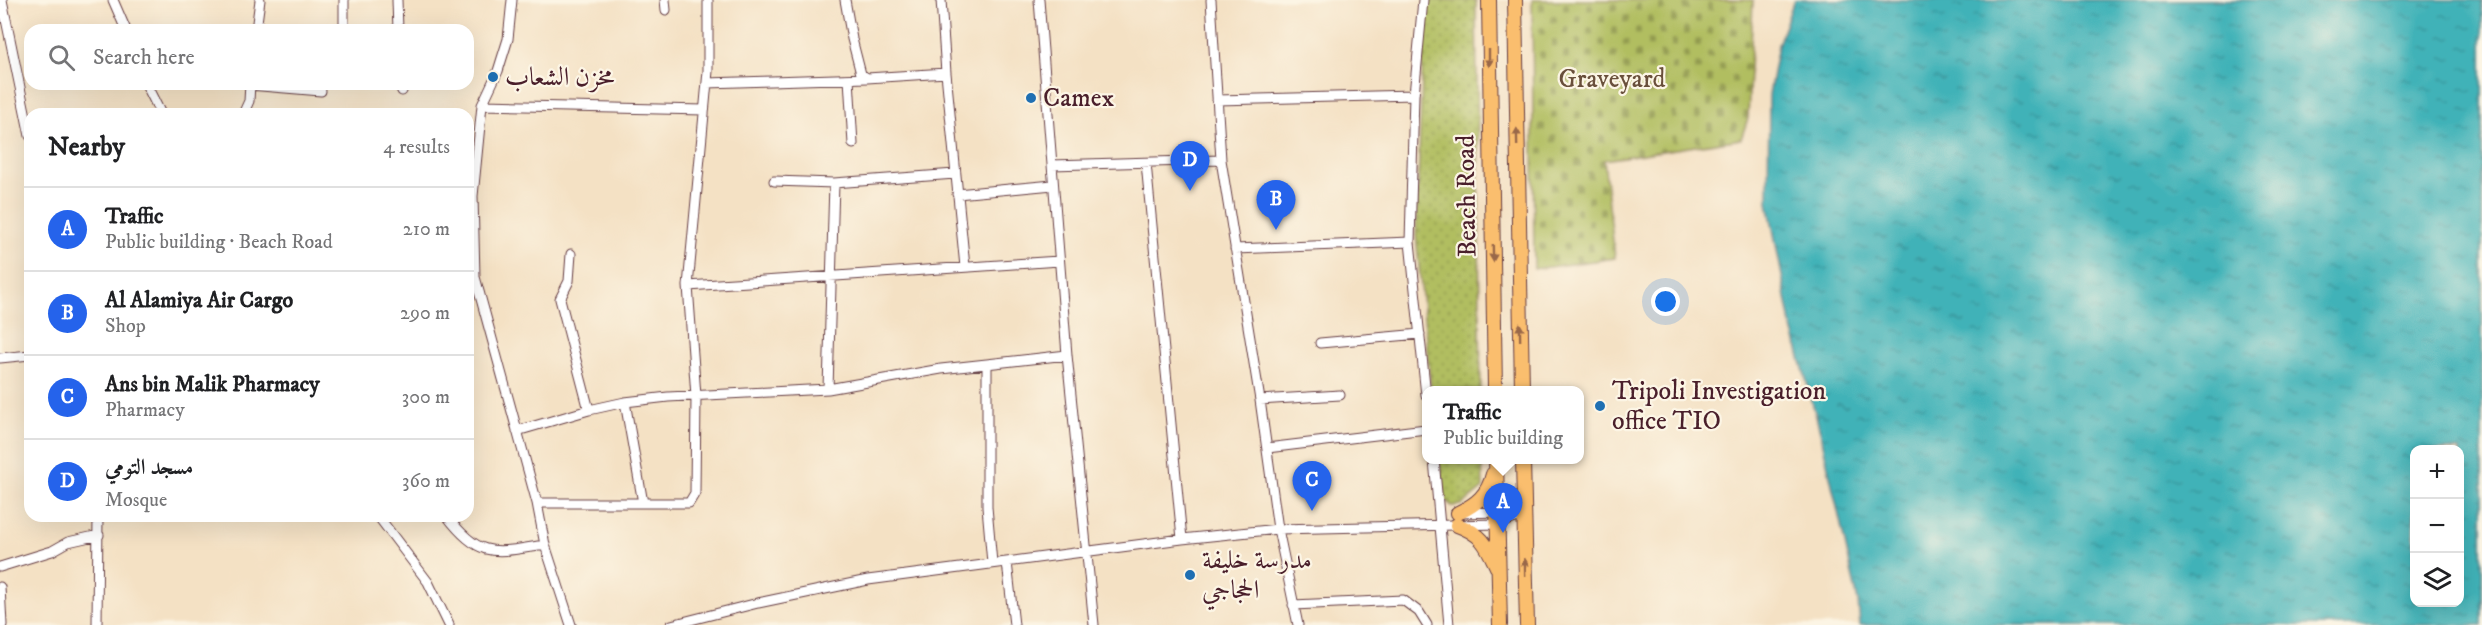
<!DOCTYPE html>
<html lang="en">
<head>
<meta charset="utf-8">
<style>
	body { margin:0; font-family:"IM FELL DW Pica",Amiri,serif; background:#f6f6f6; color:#202124 }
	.controls { position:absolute; right:18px; bottom:18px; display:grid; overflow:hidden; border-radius:12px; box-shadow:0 6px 24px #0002 }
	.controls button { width:54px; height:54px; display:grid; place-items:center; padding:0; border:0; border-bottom:2px solid #e0e0e0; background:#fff; color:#202124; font:30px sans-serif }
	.you { position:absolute; left:1666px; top:302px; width:21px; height:21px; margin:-15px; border:4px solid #fff; border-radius:50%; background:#1a73e8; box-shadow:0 0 0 9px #1a73e833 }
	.badge { display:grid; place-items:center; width:39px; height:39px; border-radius:50%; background:#2563eb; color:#fff; font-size:20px; font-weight:700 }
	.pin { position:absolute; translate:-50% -50px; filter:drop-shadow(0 2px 3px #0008) }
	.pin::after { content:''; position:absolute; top:32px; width:21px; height:18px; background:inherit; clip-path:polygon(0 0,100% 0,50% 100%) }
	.popup { position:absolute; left:1422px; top:386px; width:162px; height:78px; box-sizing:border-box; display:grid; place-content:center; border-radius:12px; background:#fff; filter:drop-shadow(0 2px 4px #0005); font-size:20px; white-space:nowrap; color:#757577 }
	.popup b { font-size:22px; color:#202124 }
	.popup::after { content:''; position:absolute; left:50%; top:100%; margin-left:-12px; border:12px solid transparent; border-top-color:#fff }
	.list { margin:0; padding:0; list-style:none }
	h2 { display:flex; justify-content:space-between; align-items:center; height:78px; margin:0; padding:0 24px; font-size:26px }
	h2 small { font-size:20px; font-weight:400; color:#757577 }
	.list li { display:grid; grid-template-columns:39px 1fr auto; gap:18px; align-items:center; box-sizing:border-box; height:84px; padding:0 24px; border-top:2px solid #e0e0e0 }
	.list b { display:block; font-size:22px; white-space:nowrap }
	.list p { margin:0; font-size:20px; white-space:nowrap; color:#757577 }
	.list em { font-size:20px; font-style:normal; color:#757577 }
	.icon { flex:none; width:33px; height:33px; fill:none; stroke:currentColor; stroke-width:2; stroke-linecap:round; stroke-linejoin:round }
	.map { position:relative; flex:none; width:2482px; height:625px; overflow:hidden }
	.search { position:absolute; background:#fff; box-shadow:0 6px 24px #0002; left:24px; top:24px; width:450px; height:66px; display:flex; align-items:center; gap:15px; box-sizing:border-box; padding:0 21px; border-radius:18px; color:#757577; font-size:22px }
	.panel { position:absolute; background:#fff; box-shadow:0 6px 24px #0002; left:24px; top:108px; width:450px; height:414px; border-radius:18px }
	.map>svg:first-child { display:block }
	.grass { fill:url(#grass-dots); stroke:#7e6e46; stroke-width:1.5 }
	.cemetery { fill:url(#cemetery-stones); stroke:#7e6e46; stroke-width:1.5 }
	.water { fill:url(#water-ripples); stroke:#466872; stroke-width:1.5; fill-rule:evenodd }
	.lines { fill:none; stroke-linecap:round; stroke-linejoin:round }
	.minor-casing { stroke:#643c42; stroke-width:11 }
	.highway-casing { stroke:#643c42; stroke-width:16 }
	.minor { stroke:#fff; stroke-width:9 }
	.highway { stroke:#fabe6e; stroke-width:14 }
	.oneway { fill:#996749 }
	.poi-dot { fill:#1f6fb2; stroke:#fcf5e5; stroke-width:2 }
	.labels { text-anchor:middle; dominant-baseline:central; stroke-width:4.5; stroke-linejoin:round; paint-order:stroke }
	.poi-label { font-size:26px; fill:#4a1f2b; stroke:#fcf5e5; text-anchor:start }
	.park-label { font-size:26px; fill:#694f3b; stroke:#fcf5e5 }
	.street-label { font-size:26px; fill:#4a1f2b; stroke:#fcf5e5 }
</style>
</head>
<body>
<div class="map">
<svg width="2482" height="625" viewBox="0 0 2482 625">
	<defs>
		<pattern id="grass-dots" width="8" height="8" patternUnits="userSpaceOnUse" patternTransform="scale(1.5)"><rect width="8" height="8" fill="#b1be60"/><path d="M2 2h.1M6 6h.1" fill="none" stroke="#929a4f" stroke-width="1.8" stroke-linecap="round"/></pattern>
		<pattern id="cemetery-stones" width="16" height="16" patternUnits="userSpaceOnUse" patternTransform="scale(1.5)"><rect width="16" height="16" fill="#b1be60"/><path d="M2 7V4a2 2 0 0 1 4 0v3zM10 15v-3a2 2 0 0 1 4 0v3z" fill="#929a4f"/></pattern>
		<pattern id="water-ripples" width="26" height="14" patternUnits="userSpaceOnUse" patternTransform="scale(1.5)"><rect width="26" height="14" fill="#41b2b8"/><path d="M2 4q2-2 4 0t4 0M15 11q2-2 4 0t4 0" fill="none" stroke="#389096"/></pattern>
	</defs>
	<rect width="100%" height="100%" fill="#fcf5e5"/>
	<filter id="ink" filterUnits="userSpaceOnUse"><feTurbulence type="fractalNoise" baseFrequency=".0167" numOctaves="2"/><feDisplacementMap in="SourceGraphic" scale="12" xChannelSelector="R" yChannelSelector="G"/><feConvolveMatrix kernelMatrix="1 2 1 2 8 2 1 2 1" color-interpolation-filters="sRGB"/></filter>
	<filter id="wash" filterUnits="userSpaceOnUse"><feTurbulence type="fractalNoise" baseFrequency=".008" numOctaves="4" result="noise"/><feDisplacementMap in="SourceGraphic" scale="24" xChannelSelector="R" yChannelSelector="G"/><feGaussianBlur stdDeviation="1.35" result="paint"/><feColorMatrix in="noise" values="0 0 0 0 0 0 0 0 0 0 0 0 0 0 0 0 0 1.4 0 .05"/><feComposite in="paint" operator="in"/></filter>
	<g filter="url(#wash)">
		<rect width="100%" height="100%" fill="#f4e1c4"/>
		<path class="grass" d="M1425,0H1476L1481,390H1431L1416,235Z
			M1439,460H1482L1483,488L1462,505L1452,506L1446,501Z"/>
		<path class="cemetery" d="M1532,0H1753L1748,118L1741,139L1604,160L1615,258L1534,269Z"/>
		<path class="water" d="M1794,0H2482V625H1860L1858,601L1820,431L1791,324L1768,202L1769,95L1778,45ZM2414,450H2460V602H2414Z"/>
	</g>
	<g filter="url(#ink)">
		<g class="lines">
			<defs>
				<path id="minor" d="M2,0L30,136
					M113,0L126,30
					M397,0L398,30
					M512,0L508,39L498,71L482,105L473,196L475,277L537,503L545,545L571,625
					M665,0L666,10
					M845,0L852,39L861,74L867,78L946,73L965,267
					M941,0L946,73
					M1039,0L1067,355L1094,625
					M1211,0L1221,160L1260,400L1278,529L1298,625
					M256,30L260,0
					M344,30V0
					M849,79L853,144
					M707,83L867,78
					M146,84L161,114
					M399,84L402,91
					M249,85L321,91
					M1414,95L1423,0
					M1217,100L1414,95L1410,242L1426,395
					M482,105L704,110
					M243,114L249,101L250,84
					M1146,163L1182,539
					M1052,165L1221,160
					M774,181L834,183
					M957,194L1053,185
					M1235,249L1410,242
					M571,254L569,281L560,299L589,410
					M688,286L1059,261
					M1320,343L1420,334
					M0,358L30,355
					M987,364V507L992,563
					M828,389L834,183L955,174
					M1260,400L1340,395
					M625,402L643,503
					M517,431L589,410L625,402L668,397L828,389L941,369L1067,355
					M1267,448L1426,429
					M1434,460L1449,625
					M537,503H689L695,493L696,396L688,286L708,71V0
					M1461,513L1498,512L1524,504
					M378,516L428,582L449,625
					M447,516C481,561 496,552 545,545
					M1007,562L1014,625
					M0,567L52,551L68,542L99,535
					M0,587L2,625
					M1293,605L1403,600L1419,612L1427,625
					M97,625L98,516
					M671,625L758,603L868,580L1182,539L1278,529L1498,524L1524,515"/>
				<path id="highway" d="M1489,0L1495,390
					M1515,0L1522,390
					M1496,460L1500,625
					M1523,460L1527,625
					M1458,513C1477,504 1488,495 1493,474
					M1457,525C1482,534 1486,544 1497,567"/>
			</defs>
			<use href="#minor" class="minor-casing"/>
			<use href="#highway" class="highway-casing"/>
			<use href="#minor" class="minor"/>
			<use href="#highway" class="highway"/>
		</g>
		<defs><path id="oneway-solid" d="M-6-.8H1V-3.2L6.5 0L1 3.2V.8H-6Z" transform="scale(1.5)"/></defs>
		<g class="oneway">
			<use href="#oneway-solid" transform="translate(1489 58) rotate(90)"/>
			<use href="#oneway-solid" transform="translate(1517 137) rotate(-91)"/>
			<use href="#oneway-solid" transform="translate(1493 253) rotate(89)"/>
			<use href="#oneway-solid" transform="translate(1520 332) rotate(-91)"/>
			<use href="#oneway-solid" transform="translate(1525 567) rotate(-91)"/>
		</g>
	</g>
	<g class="poi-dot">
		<circle cx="493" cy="77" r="6"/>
		<circle cx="1031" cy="98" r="6"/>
		<circle cx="1600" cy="406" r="6"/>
		<circle cx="1190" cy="575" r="6"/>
	</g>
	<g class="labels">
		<g class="poi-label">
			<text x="505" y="77">مخزن الشعاب</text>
			<text x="1043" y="98">Camex</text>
			<text x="1612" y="391">Tripoli Investigation<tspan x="1612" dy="30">office TIO</tspan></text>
			<text x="1202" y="560">مدرسة خليفة<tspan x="1202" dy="30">الحجاجي</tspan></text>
		</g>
		<g class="park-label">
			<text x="1612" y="79">Graveyard</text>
		</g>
		<g class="street-label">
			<text transform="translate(1467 196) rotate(-91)">Beach Road</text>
		</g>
	</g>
</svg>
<div class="controls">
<button>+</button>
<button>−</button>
<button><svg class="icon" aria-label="layers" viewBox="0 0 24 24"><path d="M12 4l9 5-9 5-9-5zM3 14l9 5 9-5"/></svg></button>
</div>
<div class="you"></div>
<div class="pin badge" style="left:1503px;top:533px">A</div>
<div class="popup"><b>Traffic</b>Public building</div>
<div class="pin badge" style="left:1276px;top:230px">B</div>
<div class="pin badge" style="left:1312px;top:511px">C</div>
<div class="pin badge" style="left:1190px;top:191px">D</div>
<div class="search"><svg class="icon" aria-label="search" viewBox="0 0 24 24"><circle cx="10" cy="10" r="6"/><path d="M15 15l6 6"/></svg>Search here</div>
<section class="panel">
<h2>Nearby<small>4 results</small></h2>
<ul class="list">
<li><span class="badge">A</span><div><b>Traffic</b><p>Public building · Beach Road</p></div><em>210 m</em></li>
<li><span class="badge">B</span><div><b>Al Alamiya Air Cargo</b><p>Shop</p></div><em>290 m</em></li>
<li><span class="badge">C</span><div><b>Ans bin Malik Pharmacy</b><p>Pharmacy</p></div><em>300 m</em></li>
<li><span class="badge">D</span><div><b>مسجد التومي</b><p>Mosque</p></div><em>360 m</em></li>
</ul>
</section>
</div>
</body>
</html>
